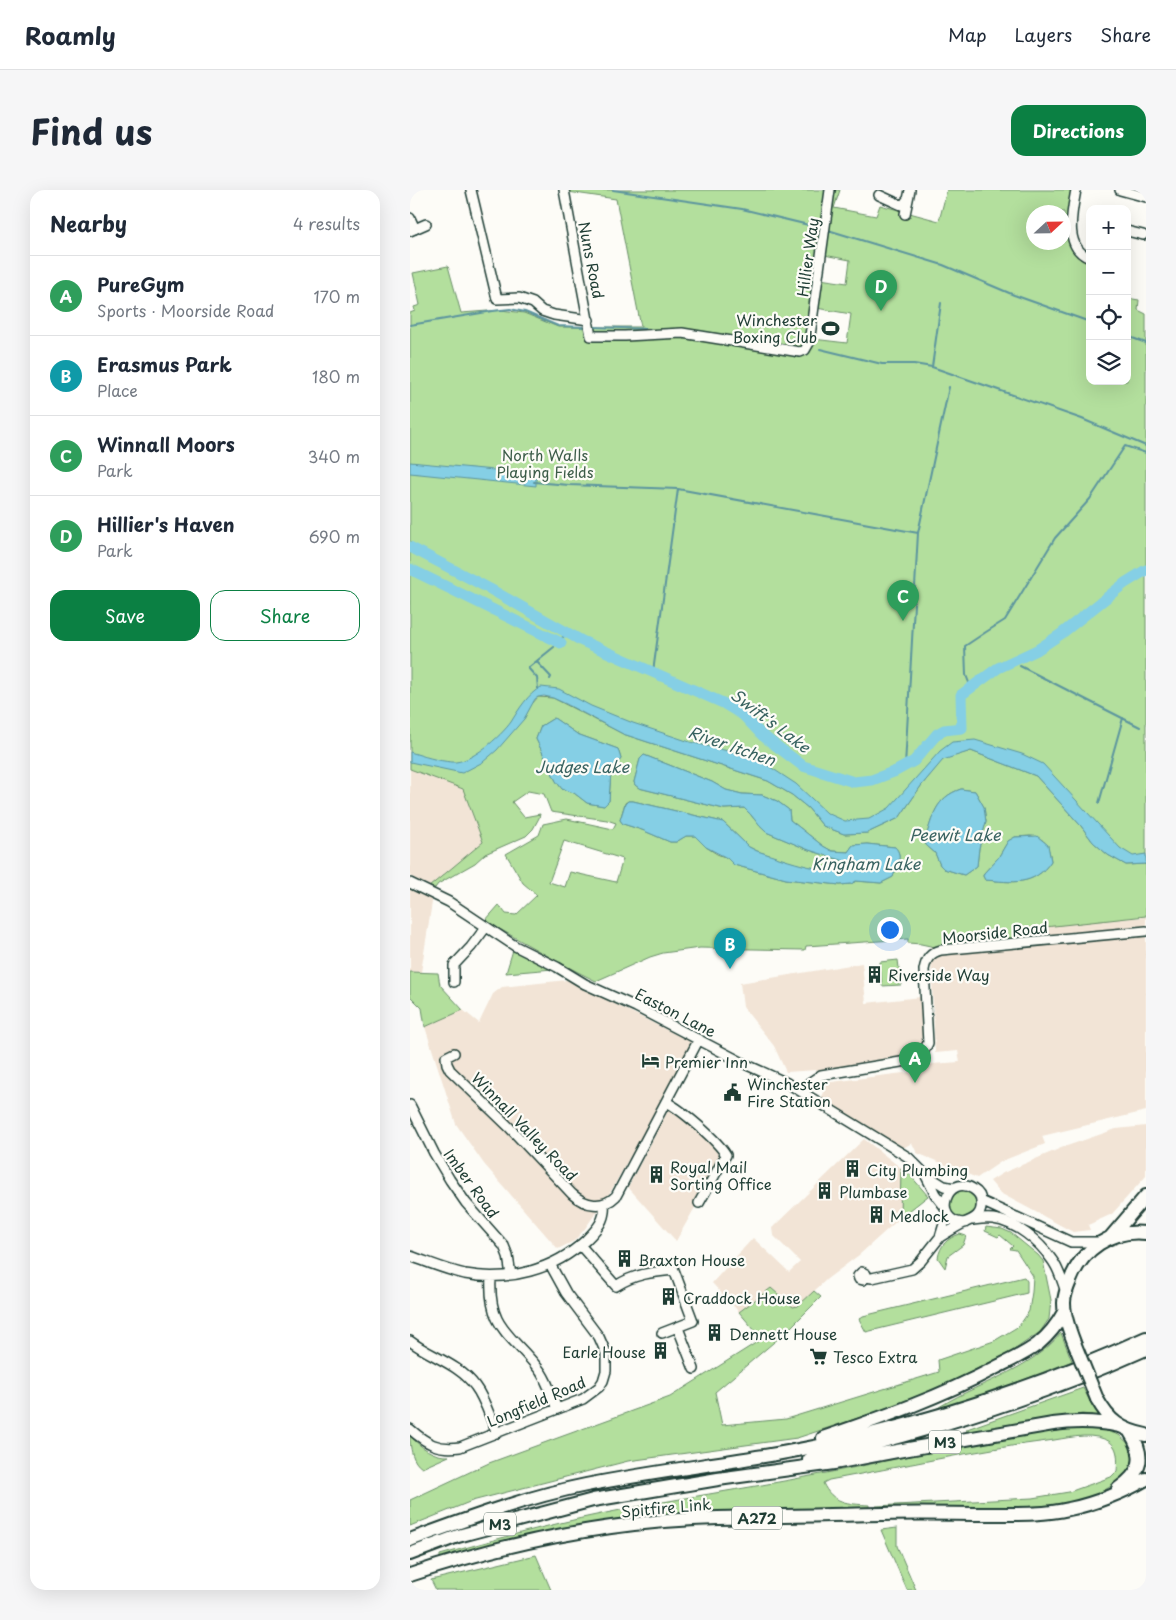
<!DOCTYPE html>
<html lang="en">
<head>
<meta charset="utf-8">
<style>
	body { margin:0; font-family:"Playpen Sans",sans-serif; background:#f6f6f7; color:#1f2937 }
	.controls { position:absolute; right:15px; top:15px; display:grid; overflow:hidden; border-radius:10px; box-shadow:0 5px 20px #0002 }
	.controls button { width:45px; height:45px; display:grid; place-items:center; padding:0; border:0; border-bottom:1px solid #e0e1e3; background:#fff; color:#1f2937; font:25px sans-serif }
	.compass { position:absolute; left:616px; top:15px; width:45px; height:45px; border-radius:50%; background:#fff; box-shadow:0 5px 20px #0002; rotate:68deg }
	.you { position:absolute; left:479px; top:739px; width:18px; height:18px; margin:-12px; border:4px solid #fff; border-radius:50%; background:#1a73e8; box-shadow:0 0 0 8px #1a73e833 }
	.badge { display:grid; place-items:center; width:32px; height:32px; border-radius:50%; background:#0b8043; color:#fff; font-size:16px; font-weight:700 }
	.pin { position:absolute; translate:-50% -41px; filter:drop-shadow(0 1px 2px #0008) }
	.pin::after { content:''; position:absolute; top:26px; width:18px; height:15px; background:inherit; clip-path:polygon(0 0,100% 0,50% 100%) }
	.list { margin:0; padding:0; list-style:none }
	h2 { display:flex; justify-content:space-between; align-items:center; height:65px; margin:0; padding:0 20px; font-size:21px }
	h2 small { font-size:16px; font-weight:400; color:#747a83 }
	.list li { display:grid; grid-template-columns:32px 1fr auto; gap:15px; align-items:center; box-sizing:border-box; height:80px; padding:0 20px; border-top:1px solid #e0e1e3 }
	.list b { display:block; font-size:19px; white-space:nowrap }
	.list p { margin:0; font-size:16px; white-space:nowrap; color:#747a83 }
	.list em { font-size:16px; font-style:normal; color:#747a83 }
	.actions { display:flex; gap:10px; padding:15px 20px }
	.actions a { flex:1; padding:11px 0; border:1px solid #0b8043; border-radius:15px; text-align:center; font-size:18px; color:#0b8043 }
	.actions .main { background:#0b8043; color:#fff }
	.icon { flex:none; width:28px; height:28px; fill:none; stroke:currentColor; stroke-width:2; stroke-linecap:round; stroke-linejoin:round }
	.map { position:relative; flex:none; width:736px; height:1400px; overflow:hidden; border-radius:15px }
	header { display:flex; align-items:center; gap:30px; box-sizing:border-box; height:70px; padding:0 25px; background:#fff; border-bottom:1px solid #e0e1e3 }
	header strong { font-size:24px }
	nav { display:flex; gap:28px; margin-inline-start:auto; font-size:18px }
	.intro { display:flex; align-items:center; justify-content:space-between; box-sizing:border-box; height:120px; padding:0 30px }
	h1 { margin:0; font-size:35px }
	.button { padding:12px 22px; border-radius:15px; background:#0b8043; color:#fff; font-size:18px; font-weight:700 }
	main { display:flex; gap:30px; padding:0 30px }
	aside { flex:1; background:#fff; border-radius:15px; box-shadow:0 5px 20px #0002 }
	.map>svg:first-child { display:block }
	.built { fill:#f2e4d6 }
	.green { fill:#b3df9d; stroke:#698e68; fill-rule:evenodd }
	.water { fill:#85cfe5; stroke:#5c959e }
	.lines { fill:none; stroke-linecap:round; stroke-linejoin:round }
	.stream { stroke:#5c959e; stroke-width:2 }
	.river { stroke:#85cfe5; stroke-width:11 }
	.minor-casing { stroke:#1f3d34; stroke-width:12 }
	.highway-casing { stroke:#1f3d34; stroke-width:16 }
	.minor { stroke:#fdfcf7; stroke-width:9 }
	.highway { stroke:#fdfcf7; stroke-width:12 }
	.highway-bridge-casing { stroke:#1f3d34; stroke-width:16; stroke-linecap:butt }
	.highway-bridge { stroke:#fdfcf7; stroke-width:12 }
	.labels { text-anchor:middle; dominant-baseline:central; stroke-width:4.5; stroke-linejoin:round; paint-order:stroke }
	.shield { fill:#fdfcf7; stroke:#62766e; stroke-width:1 }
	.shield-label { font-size:14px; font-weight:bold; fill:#1f3d34 }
	.street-label { font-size:15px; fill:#1f3d34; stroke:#fdfcf7 }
	.poi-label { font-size:15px; fill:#1f3d34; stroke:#fdfcf7; text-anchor:start }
	.park-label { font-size:15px; fill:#3d5d49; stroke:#fdfcf7 }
	.water-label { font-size:16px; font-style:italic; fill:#386260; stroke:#fdfcf7 }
</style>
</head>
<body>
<header>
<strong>Roamly</strong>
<nav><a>Map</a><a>Layers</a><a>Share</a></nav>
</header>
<div class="intro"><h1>Find us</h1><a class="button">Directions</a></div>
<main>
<aside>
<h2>Nearby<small>4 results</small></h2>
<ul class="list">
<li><span class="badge" style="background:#2e9e5b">A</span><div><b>PureGym</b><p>Sports · Moorside Road</p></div><em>170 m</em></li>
<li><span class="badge" style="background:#0f9aa8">B</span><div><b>Erasmus Park</b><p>Place</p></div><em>180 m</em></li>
<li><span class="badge" style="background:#2e9e5b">C</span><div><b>Winnall Moors</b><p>Park</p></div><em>340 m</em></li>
<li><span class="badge" style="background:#2e9e5b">D</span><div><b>Hillier's Haven</b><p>Park</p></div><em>690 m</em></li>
</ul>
<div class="actions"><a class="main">Save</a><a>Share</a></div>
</aside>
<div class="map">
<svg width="736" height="1400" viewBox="0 0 736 1400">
	<rect width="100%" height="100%" fill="#fdfcf7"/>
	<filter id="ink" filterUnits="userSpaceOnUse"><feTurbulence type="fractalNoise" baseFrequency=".02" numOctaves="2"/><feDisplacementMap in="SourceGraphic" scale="10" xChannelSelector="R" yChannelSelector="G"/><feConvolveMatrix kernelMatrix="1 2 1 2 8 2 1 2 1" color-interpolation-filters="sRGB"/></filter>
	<g filter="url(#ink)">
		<path class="built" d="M0,579L53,599L73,653L19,697L0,686Z
			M0,696L23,706L11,782H0Z
			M736,727V921L632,946L635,954L592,971L567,988L507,963L502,953L493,958L412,908L414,893L501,882L522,874L550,872L548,861L525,863L520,742Z
			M452,773L456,813L511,807L513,855L510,862L503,867L422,879L376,882L364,856L333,817L330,793Z
			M157,790L283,853L201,1001L174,1040L164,1051L148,1059L74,974L46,934L15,837L53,820L69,833L83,804L92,797Z
			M260,917L314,966L266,1051L218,997Z
			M736,936V986L702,1024L678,1035L680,1040L663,1042L590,1003L580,991L593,983L651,958L706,939Z
			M454,949L491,978L490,1028L449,1065L417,1089L388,1116L383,1117L361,1098L329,1122L302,1093L343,1048L379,1082L390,1072L363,1045L362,1038Z"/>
		<path class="green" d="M158,0H430L424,18L466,26L470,15L529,31L537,0H664L658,50L670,69L680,72V191H717V108L729,110L728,120L736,124V669L719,671L691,654L665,620L629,583L595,566L560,559L532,567L510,593L492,619L469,633L439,636L417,632L395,608L361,583L230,541L139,503L129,502L122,507L109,526L114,529L121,515L128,507L143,508L213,544L358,591L382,605L398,618L413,636L434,644L457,643L489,628L511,596L533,569L561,561L626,586L671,636L683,652L698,665L716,675L736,674V726L607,740L605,749L525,757L511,754L498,753V749L396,756L395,760L290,758L253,763L240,767L186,791C148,773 112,751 75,731L89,715L96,724L106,725L127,705L113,693L96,664L129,645L133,634L157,629L203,639L206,633L197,630L141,622L134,604L118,601L102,612L114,627L130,624L129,628L123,639L116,646L75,664L65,673L28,694L25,698L19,697L73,652L53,599L0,579V123L5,121L4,117L10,115L3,83L38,76L51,123L91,120L114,123L148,137H231L206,9L158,2ZM624,22H654V52H624ZM415,48L417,50L414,65L440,70L437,93L410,89L406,118L441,124L437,153L403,149V155L399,160L395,159L399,153ZM144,528L167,544L208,559L211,569L201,581L199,611L194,616L177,613L164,603L152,599L146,591L126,549L131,536ZM234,565L302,592L316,600L332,604L352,605L367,611L379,620L380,630L413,656L422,661L438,662L443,655L457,654L485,657C494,666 486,677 483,687L471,693L446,691L441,694L430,695L376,689L324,675L317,668L307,664L296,657L285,646H276L266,652H260L232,640L213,634L210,630L215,613L218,611H223L313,632L339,657L347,661C365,667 419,688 435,676L434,671L399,660L356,642C347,635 343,625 334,618L314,619L229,598L225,595L224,592L230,569ZM551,599L565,601L574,617L576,632L569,658L567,676L554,685L534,679L530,675L525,663L516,655L515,650C523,626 525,608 551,599ZM620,646C636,647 639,657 641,671C624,697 602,692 575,690L573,686L574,683L588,668L598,651L605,647ZM154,651L213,669L206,692L160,682L155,697L139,692Z
			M103,760L143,779L96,783Z
			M488,770L491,795L472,796L470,772Z
			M0,782L28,783L30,795L53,820L15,837L12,818L0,806Z
			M491,978H494L518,1006L490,1028Z
			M539 1014a14 14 0 1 1 28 0a14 14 0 1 1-28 0Z
			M576,1037L592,1039L601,1043L628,1065L633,1071L641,1110L639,1129L630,1142L601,1162L506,1209L387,1248L218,1271L62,1311L0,1336V1310L79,1273L260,1207L352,1149L329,1122L361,1098L383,1117L388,1116L404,1101L411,1107L376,1142L305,1202L312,1235L376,1229L529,1182L528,1170L584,1151L609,1136L616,1126L619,1121L622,1102L623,1086L606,1060L600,1059L603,1056L590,1045L588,1047L575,1041Z
			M550,1044L556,1046L553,1055L538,1066L535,1078L528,1068C530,1056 537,1048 550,1044Z
			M614,1087L617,1091V1103L456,1142L449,1129L453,1126Z
			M651,1143L662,1171L582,1202L523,1221C564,1193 618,1183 651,1143Z
			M673,1198L683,1217L691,1226L672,1224L556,1244L557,1239Z
			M685,1237L709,1245L721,1256L723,1267L720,1281L710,1291L681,1308L636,1316L467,1321L466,1316L622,1308L659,1302L701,1287L707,1281C708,1268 709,1254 694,1249C677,1242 655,1249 637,1251C564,1260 491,1277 419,1290L413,1293C422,1313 438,1314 459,1315V1320H343L225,1330L95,1353L48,1363L30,1370V1365C83,1350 137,1335 191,1324C262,1309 335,1299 406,1285C499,1267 591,1245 685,1237Z
			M0,1246C11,1257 23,1267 39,1266L12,1278C2,1272 0,1257 0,1246Z
			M487,1338V1356L506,1400H497L471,1340Z
			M126,1365L141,1400H26L21,1390Z"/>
		<path class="water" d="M0,272L126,284V296L0,283Z
			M131,497L149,499L181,516L223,533L280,552L335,565L357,575L386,594L417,623L435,631L459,629L479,618L530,561L542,552L565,550L612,564L633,574L710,658L723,666L736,664V674L716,675L698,665L683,652L671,636L626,586L561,561L533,570L511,596L489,628L457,643L434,644L413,636L398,618L382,605L358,591L213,544L156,514L143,508L134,506L128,507L125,509L114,529L87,560L73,572L52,583L0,572V562C13,566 28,571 42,572C60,574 91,546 101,532C109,519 118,504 131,497Z
			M144,528L167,544L208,559L211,569L201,581L199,611L194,616L177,613L164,603L152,599L146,591L126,549L131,536Z
			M234,565L302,592L316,600L332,604L352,605L367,611L379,620L380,630L413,656L422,661L438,662L443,655L457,654L485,657C494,666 486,677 483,687L471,693L446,691L441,694L430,695L376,689L324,675L317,668L296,657L285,646H276L266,652H260L232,640L213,634L210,630L215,614L218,611H223L313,632L339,657L347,661C365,666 420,688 435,676L434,671L399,660L356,642C347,635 343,625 334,618L314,619L229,598L225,595L224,592L230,569Z
			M551,599L565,601L574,617L576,632L569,658L567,676L554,685L534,679L530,675L525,663L516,655L515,650C523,626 525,608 551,599Z
			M627,646L638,655L641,671C624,697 602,692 575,690L573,686L574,683L588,668L598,651L605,647Z"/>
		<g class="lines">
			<path class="stream" d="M203,0L332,19L411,38
				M418,40L533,75L604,105L680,132
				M0,135L83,121L100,119L115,122L148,136L176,137
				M183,137L240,139
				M717,146L736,153
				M410,159L472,174H504L522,177L672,229L736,256
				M522,177L531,113
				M124,292L159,295L268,299L508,343L539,197
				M148,451L158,443
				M127,472L141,487L140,489
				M601,472L603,473
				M610,476L730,537
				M243,482L268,299
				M561,498L556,485L555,456L576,442L595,430L645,348L680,309L715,256L736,263
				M128,499L127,488L118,478L144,457
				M495,576L508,343
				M689,613L713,528"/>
			<path class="river" d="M0,357L80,399L172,451L313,513L333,525L352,545L393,576L444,592L462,590L486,581L504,571L527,544L534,540L552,538L551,505L588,478L627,460L651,444L715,393L736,380
				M0,379L151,453"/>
			<defs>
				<path id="minor" d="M61,0L87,109L109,108L123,113L132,121L144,125L179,130
					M154,0L181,146H215L272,143L390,162L395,160L399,153L420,0
					M666,0C662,22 653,58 680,68
					M710,0L736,7
					M469,5L491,15L494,14L497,10
					M495,24L500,0
					M0,28L5,39
					M0,41L16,34
					M717,41L733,45
					M0,693L39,712L105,756L147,777L175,794L226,817L337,875L377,893L498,967L515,984L534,996L544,998
					M44,792V775L61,757L76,737
					M44,863L36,867L37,874L40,880L99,937L162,1004C175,1016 193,1019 206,1006L289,849
					M394,903L399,893L411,885L503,870L511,867L518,853L514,780C516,769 520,763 531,760L736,741
					M256,912C271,919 308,951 316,965L289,1013
					M0,915L24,963L40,990L56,1013L94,1056L98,1066L101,1085
					M515,984L525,1004L535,1017
					M571,1011L661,1052H690
					M563,1030C570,1029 576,1028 583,1029C606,1032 629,1051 642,1070C649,1079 652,1091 656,1102
					M530,1047C538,1042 546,1037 554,1033C564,1029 573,1025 571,1012C571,1006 568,1002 563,999C537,982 520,1032 555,1033
					M170,1055L206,1096C224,1084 243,1082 264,1080L283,1131L252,1143
					M0,1066C18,1072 36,1080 55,1084C98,1092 144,1080 176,1050C187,1039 196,1030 194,1014
					M81,1087C78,1138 100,1143 127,1177C137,1188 141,1205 147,1219
					M456,1087V1084L452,1082L448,1086L449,1089L453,1090L456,1087L462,1088L502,1079L511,1071L530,1047L537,1024
					M268,1138L284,1179
					M0,1151C21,1167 49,1174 65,1196C75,1209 80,1228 87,1243
					M0,1239C17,1254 28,1260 50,1257L173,1209L189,1197L193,1191L196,1181V1163L189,1147L156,1103L140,1074"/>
				<path id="highway" d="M700,1048L736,1006
					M665,1155C660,1142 654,1127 654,1113C654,1105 657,1098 660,1091C672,1059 701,1039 736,1043
					M687,1209C699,1231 711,1240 736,1245
					M413,1248C471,1228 530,1207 585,1178C599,1171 615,1164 628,1154C639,1145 647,1135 654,1122
					M399,1270C431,1261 464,1254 495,1245C577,1222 658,1194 736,1159
					M708,1299C732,1282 736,1267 720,1242
					M0,1350C57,1329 116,1307 176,1295C267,1277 359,1269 449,1247C547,1223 644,1190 736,1148
					M0,1364L48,1346L183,1310L308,1289L424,1273L487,1261L643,1234C666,1231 686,1231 709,1236
					M0,1385C98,1352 204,1331 308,1328C363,1326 418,1325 474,1324C509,1323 544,1324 580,1324C606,1324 633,1325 659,1319C684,1314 714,1302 736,1289"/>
			</defs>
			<use href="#minor" class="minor-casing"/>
			<use href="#highway" class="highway-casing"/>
			<use href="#minor" class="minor"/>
			<use href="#highway" class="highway"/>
			<defs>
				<path id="highway-bridge" d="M665,1155L687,1209"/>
			</defs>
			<use href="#highway-bridge" class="highway-bridge-casing"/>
			<use href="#highway-bridge" class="highway-bridge"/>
		</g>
	</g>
	<defs>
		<symbol id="stadium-bare" viewBox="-9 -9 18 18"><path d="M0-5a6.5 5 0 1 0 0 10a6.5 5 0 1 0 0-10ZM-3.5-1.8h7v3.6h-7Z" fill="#1f3d34" stroke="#fdfcf7" stroke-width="2.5" paint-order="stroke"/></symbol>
		<symbol id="building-bare" viewBox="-9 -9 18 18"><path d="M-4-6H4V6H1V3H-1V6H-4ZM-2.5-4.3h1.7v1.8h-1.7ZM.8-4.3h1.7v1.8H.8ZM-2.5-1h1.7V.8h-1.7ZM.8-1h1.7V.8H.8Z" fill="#1f3d34" stroke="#fdfcf7" stroke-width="2.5" paint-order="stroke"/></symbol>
		<symbol id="hotel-bare" viewBox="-9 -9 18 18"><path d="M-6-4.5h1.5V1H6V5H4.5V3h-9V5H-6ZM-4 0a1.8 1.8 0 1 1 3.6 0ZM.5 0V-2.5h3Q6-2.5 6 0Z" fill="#1f3d34" stroke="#fdfcf7" stroke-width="2.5" paint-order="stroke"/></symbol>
		<symbol id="civic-bare" viewBox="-9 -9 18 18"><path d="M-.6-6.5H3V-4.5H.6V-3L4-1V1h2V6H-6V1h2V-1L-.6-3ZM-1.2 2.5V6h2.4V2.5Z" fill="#1f3d34" stroke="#fdfcf7" stroke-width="2.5" paint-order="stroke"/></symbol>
		<symbol id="supermarket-bare" viewBox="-9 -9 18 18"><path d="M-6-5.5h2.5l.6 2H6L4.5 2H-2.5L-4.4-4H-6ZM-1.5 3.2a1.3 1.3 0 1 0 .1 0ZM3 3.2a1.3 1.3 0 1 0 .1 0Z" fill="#1f3d34" stroke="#fdfcf7" stroke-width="2.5" paint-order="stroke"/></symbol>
	</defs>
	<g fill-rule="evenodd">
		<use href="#stadium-bare" x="408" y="126" width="25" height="25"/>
		<use href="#building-bare" x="452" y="772" width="25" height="25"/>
		<use href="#hotel-bare" x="228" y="858" width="25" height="25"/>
		<use href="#civic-bare" x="310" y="890" width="25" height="25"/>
		<use href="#building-bare" x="430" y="966" width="25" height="25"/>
		<use href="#building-bare" x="234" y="972" width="25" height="25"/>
		<use href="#building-bare" x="402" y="988" width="25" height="25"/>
		<use href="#building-bare" x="454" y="1012" width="25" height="25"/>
		<use href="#building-bare" x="202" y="1056" width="25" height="25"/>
		<use href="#building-bare" x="246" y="1094" width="25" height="25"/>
		<use href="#building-bare" x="292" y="1130" width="25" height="25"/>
		<use href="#building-bare" x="238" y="1148" width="25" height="25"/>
		<use href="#supermarket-bare" x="396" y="1154" width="25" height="25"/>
	</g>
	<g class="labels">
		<g class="shield">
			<rect x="519" y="1240.5" width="32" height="23" rx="4"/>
			<rect x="322" y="1316.5" width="50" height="23" rx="4"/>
			<rect x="74" y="1322.5" width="32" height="23" rx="4"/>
		</g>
		<g class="shield-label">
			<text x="535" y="1252">M3</text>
			<text x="347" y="1328">A272</text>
			<text x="90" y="1334">M3</text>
		</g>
		<g class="street-label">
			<text transform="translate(397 67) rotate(-82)">Hillier Way</text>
			<text transform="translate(182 70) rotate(79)">Nuns Road</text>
			<text transform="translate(585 742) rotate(-6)">Moorside Road</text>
			<text transform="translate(266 822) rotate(27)">Easton Lane</text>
			<text transform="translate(115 936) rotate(46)">Winnall Valley Road</text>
			<text transform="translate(62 993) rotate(54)">Imber Road</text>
			<text transform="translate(126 1211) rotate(-23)">Longfield Road</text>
			<text transform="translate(256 1317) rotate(-5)">Spitfire Link</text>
		</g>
		<g class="poi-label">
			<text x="407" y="129" text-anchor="end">Winchester<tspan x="407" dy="17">Boxing Club</tspan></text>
			<text x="478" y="784">Riverside Way</text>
			<text x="255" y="871">Premier Inn</text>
			<text x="337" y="893">Winchester<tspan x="337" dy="17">Fire Station</tspan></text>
			<text x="260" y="976">Royal Mail<tspan x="260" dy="17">Sorting Office</tspan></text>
			<text x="457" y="979">City Plumbing</text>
			<text x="429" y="1001">Plumbase</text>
			<text x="480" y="1025">Medlock</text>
			<text x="228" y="1069">Braxton House</text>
			<text x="273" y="1107">Craddock House</text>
			<text x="319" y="1143">Dennett House</text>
			<text x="236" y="1161" text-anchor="end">Earle House</text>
			<text x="423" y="1166">Tesco Extra</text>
		</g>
		<g class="park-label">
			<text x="135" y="264">North Walls<tspan x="135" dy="17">Playing Fields</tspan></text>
		</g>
		<g class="water-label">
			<text transform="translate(361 530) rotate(37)">Swift's Lake</text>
			<text transform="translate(322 555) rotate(19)">River Itchen</text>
			<text x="172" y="576">Judges Lake</text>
			<text x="545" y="644">Peewit Lake</text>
			<text x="456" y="673">Kingham Lake</text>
		</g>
	</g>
</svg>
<div class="controls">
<button>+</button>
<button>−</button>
<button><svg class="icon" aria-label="locate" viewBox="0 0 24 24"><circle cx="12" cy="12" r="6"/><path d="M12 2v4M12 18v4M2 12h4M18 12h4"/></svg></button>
<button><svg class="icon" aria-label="layers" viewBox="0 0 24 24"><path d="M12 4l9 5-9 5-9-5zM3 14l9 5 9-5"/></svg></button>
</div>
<svg class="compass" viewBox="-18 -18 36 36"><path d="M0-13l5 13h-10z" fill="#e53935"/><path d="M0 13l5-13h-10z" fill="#747a83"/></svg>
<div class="you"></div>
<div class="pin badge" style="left:505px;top:893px;background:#2e9e5b">A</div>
<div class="pin badge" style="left:320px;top:779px;background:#0f9aa8">B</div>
<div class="pin badge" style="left:493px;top:431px;background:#2e9e5b">C</div>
<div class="pin badge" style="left:471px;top:121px;background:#2e9e5b">D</div>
</div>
</main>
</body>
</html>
